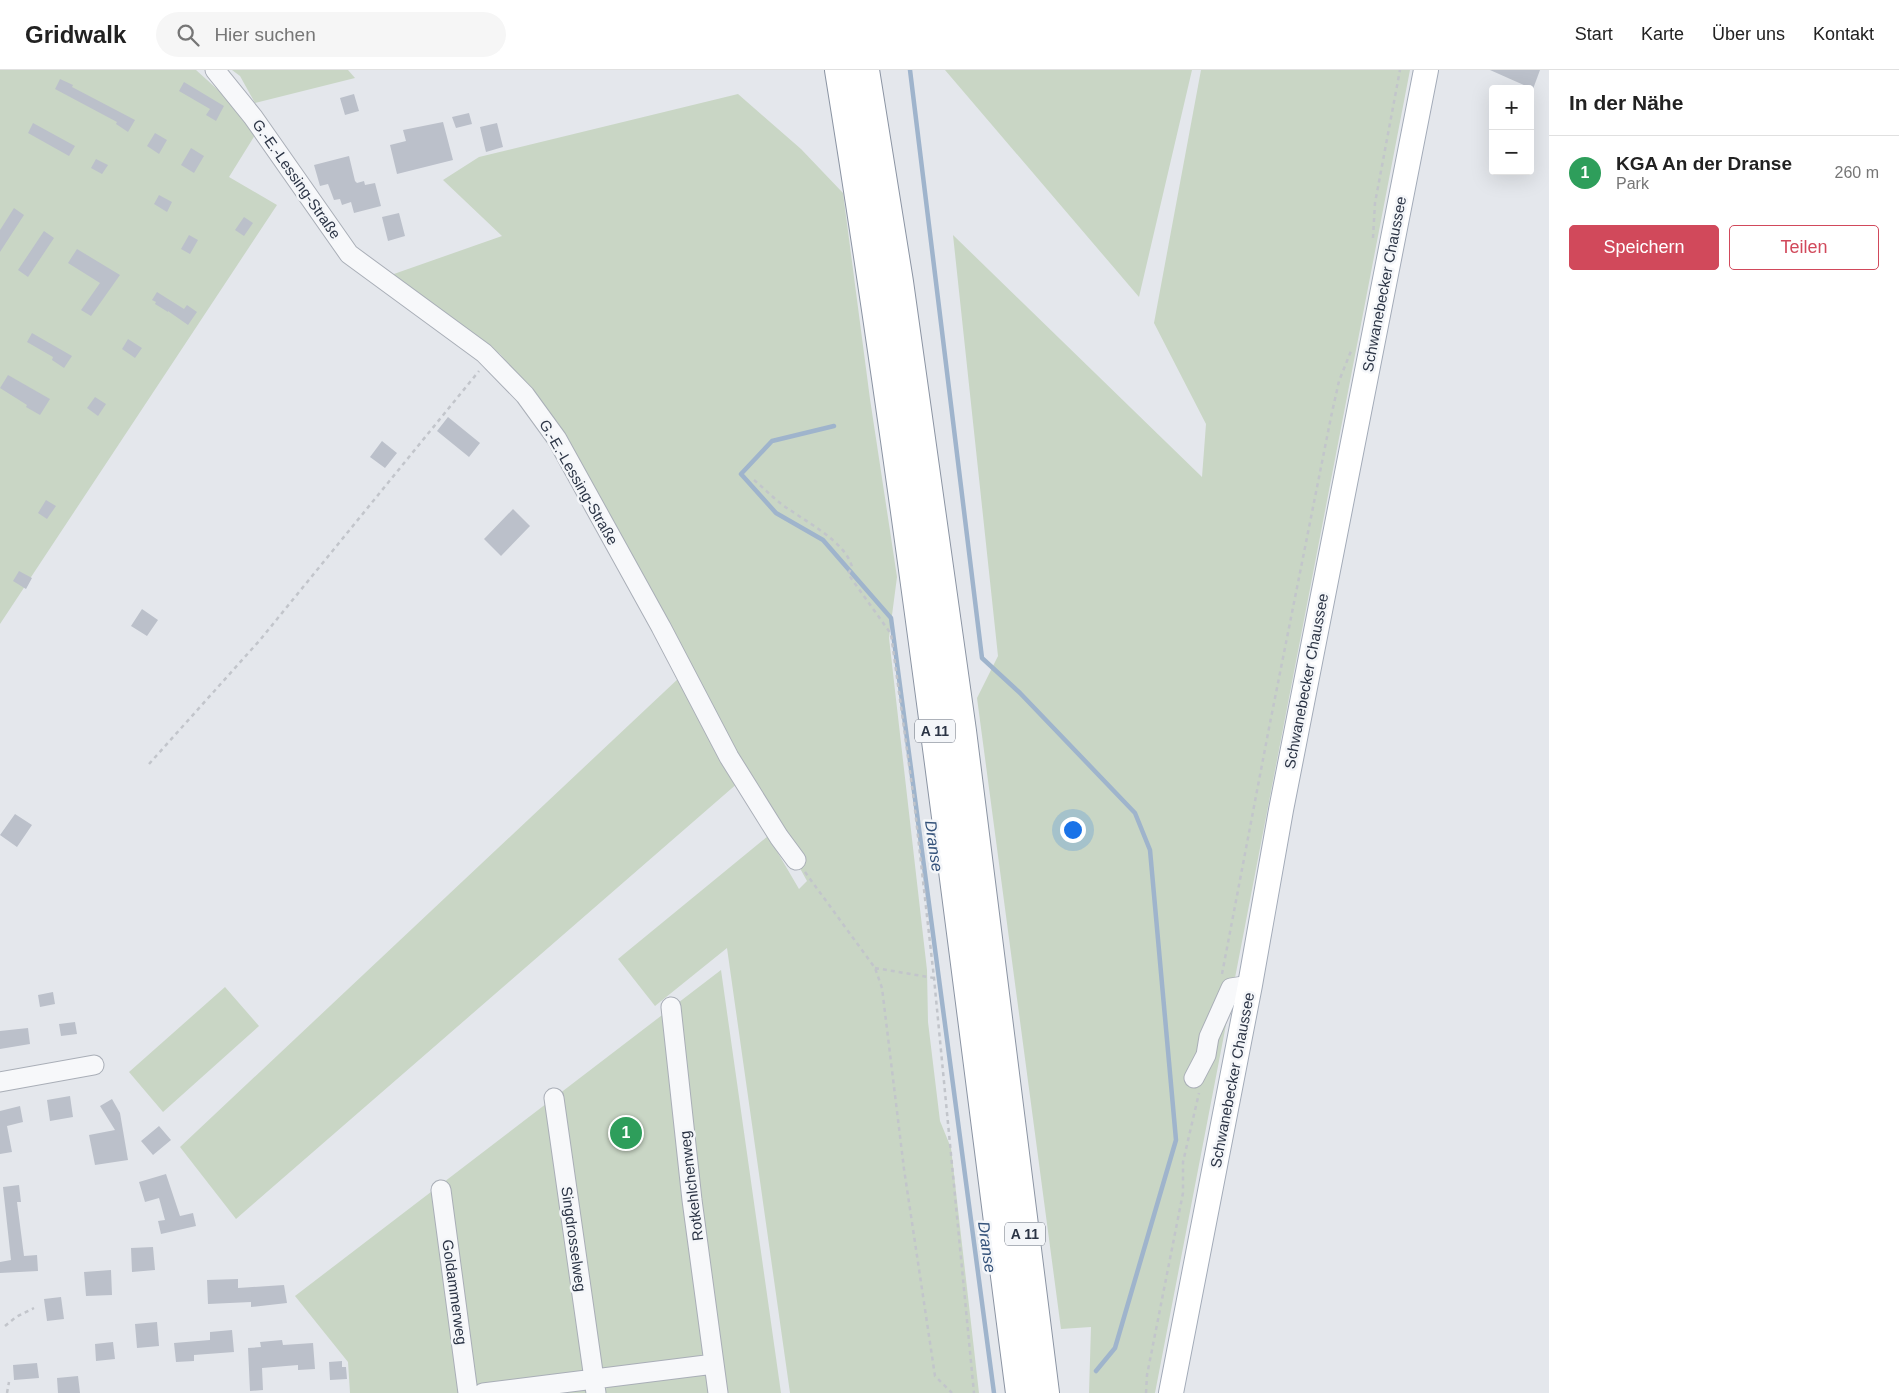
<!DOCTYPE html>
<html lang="de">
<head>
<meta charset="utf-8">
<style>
	body { margin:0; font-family:Arial,sans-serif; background:#f6f6f6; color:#222 }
	.controls { position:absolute; right:15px; top:15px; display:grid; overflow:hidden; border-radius:5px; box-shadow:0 5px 20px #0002 }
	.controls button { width:45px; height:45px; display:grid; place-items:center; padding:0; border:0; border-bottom:1px solid #e0e0e0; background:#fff; color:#222; font:25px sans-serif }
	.you { position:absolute; left:1072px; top:759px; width:18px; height:18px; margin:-12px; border:4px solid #fff; border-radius:50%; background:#1a73e8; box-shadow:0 0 0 8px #1a73e833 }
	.badge { display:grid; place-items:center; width:32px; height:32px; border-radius:50%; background:#d1495b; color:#fff; font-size:16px; font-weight:700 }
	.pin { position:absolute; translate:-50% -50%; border:2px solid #fff; box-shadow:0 1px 5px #0006 }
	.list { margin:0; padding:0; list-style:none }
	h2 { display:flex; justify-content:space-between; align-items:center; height:65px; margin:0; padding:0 20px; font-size:21px }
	h2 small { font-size:16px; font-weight:400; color:#767676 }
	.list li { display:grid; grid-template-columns:32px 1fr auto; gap:15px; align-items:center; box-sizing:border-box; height:75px; padding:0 20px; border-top:1px solid #e0e0e0 }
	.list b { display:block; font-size:19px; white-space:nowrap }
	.list p { margin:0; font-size:16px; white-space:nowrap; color:#767676 }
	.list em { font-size:16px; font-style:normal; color:#767676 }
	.actions { display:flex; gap:10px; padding:15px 20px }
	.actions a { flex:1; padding:11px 0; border:1px solid #d1495b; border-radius:5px; text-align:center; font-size:18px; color:#d1495b }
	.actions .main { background:#d1495b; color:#fff }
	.icon { flex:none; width:28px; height:28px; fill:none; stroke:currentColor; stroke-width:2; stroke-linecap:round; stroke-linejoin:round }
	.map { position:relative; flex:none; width:1549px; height:1323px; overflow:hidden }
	header { display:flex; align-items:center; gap:30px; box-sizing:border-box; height:70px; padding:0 25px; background:#fff; border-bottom:1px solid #e0e0e0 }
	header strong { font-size:24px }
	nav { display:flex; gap:28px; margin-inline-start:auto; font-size:18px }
	.search { width:350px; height:45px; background:#f6f6f6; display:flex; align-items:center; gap:12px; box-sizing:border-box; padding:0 18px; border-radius:28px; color:#767676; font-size:19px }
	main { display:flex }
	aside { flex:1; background:#fff }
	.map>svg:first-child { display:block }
	.green { fill:#c9d6c5 }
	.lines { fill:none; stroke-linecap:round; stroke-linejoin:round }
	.stream { stroke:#9fb4cc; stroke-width:4.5 }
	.building { fill:#bbc0ca }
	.minor-casing { stroke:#a9aeb7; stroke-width:21 }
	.major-casing { stroke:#a3abb8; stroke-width:26 }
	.highway-casing { stroke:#8b94a3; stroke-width:30 }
	.path { stroke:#c2c5cb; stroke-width:2.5; stroke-dasharray:4 4; stroke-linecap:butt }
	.minor { stroke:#f7f8fa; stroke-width:19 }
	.major { stroke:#fff; stroke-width:24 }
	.highway { stroke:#fff; stroke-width:28 }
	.labels { text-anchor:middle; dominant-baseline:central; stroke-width:5; stroke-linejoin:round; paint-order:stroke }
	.shield { fill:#f4f6f9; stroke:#676e7b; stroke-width:1 }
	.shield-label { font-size:14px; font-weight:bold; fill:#2b3445 }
	.street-label { font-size:15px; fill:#2b3445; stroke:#f4f6f9 }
	.water-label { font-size:16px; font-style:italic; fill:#34527a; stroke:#f4f6f9 }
</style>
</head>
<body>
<header>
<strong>Gridwalk</strong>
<div class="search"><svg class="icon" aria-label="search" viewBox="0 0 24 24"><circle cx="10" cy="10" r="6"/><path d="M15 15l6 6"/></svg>Hier suchen</div>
<nav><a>Start</a><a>Karte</a><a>Über uns</a><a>Kontakt</a></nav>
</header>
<main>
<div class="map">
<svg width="1549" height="1323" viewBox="0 0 1549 1323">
	<rect width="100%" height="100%" fill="#e4e7ec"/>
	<path class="green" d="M0,0H196L248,47L257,62L229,107L277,135L0,554Z
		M232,0H348L355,8L255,33L240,6Z
		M945,0H1192L1139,227Z
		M1201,0H1410L1155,1323H1089L1091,1257L1061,1259L977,628L998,586L953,165L1202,407L1206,354L1154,253Z
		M738,24L801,79L843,123L870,329L897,507L889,568L927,900L928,952L940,1051L951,1078L979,1323H790L727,878L655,936L618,889L768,766L799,819L807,811L542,333L500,284L391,205L502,166L443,110L479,87Z
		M680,607L739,712L236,1149L180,1077Z
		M721,900L781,1323H350L348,1292L295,1226Z
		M225,917L259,956L163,1042L129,1002Z"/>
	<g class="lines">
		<path class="stream" d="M910,0L982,588L1020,623L1135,743L1150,780L1176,1070L1115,1278L1096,1301
			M834,356L772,371L741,404L776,443L823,470L891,548L994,1323"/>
	</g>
	<path class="building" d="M1490,0H1540L1533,19Z
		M60,9L73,15L72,17L135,50L128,62L116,54L117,52L55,19Z
		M184,12L224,36L216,51L206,45L210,39L179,21Z
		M354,24L359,41L345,45L340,28Z
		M469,43L472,54L456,58L452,47Z
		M443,52L453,90L397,104L390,75L406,71L403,60Z
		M33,53L75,76L69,86L28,63Z
		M497,53L503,77L486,82L480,57Z
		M155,63L167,70L159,84L147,76Z
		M191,78L204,86L194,103L181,95Z
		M349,86L355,111L357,113L364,111L365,115L375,113L381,136L354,143L351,132L342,135L340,129L334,130L328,114L320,116L314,95Z
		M96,89L108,95L102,104L91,98Z
		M159,125L172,132L167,142L154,134Z
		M14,138L24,145L0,182V160Z
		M399,143L405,166L388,171L382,147Z
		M244,147L253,153L244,166L235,160Z
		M44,161L54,168L28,207L18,200Z
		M189,165L198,170L190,184L181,179Z
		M77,179L120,205L91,246L81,240L100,213L68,193Z
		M157,222L184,239L187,235L197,242L188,255L168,241V242L155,234L156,232L152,230Z
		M32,263L72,286L64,298L52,290L53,287L27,272Z
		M128,269L142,278L135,288L122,279Z
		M8,305L50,329L40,345L26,337L27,335L0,318Z
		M95,327L106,334L98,346L87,338Z
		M448,347L480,373L469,387L437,361Z
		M382,371L397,383L385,398L370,387Z
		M46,430L56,436L47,449L38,443Z
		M513,439L530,456L501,486L484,469Z
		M19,501L32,508L26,519L13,511Z
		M142,539L158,550L147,566L131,556Z
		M15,744L32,755L17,777L0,765Z
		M53,922L55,934L40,937L38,925Z
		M75,952L77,964L61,966L59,954Z
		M28,958L30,974L0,979V961Z
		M70,1026L73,1047L50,1051L47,1030Z
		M112,1029L120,1043L128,1090L95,1095L89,1065L115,1060L100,1036Z
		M20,1036L23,1052L7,1056L12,1082L0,1084V1041Z
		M159,1056L171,1070L153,1085L141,1071Z
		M166,1104L180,1146L193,1143L196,1156L161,1164L158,1151L165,1150L159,1128L145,1132L139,1112Z
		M19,1115L21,1132H17L24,1186L37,1185L38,1201L0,1203V1192L11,1190L3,1117Z
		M153,1177L155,1200L132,1202L131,1178Z
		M111,1200L112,1225L86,1226L84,1202Z
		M238,1209V1218L284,1215L287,1233L251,1237V1232L208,1234L207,1210Z
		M61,1227L64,1249L47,1251L44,1229Z
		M157,1252L159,1276L137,1278L135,1254Z
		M232,1260L234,1282L194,1285V1291L176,1292L174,1273L210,1270V1262Z
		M282,1270L283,1275L313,1273L315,1299L298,1300V1295L262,1298L263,1320L250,1321L248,1278L261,1277L260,1272Z
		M113,1272L115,1289L96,1291L95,1274Z
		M342,1291V1297H346L347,1309L330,1310L329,1292Z
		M37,1293L39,1308L14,1310L13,1295Z
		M78,1306L80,1323H58L57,1308Z"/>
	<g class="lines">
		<defs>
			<path id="minor" d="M215,0L253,47L349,184L484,283L525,325L557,369L661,557L729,687L779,767L796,790
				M671,937L692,1130L718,1323
				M1194,1008L1206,985L1209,967L1231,918L1250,915
				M0,1012L94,995
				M554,1028L596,1323
				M441,1120L468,1323
				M483,1323L714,1294"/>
			<path id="major" d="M1171,1323L1250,915L1281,740L1426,0"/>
			<path id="highway" d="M839,0C910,439 963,882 1020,1323
				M865,0L899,212L962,661L1045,1323"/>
		</defs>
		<use href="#minor" class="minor-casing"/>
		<use href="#major" class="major-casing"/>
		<use href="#highway" class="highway-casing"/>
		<path class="path" d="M1373,168L1375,133L1400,0
			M754,410C766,420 777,432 790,440C810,454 846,473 852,497L848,504L891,564L914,731L934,908L974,1323
			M149,694L260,570L479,301
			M805,802L875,898L882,918L904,1099L935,1306L952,1323
			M875,898L934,908
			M1222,904L1269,658L1331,347L1339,311L1351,281
			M5,1256L16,1247L34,1238
			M7,1323L9,1312
			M1146,1323L1147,1305L1183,1123V1092L1199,1023"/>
		<use href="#minor" class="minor"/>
		<use href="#major" class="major"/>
		<use href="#highway" class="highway"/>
	</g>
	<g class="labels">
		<g class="shield">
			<rect x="915" y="649.5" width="40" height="23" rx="4"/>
			<rect x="1005" y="1152.5" width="40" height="23" rx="4"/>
		</g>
		<g class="shield-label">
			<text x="935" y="661">A 11</text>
			<text x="1025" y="1164">A 11</text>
		</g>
		<g class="street-label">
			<text transform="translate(297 109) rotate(55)">G.-E.-Lessing-Straße</text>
			<text transform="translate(1384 214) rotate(-79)">Schwanebecker Chaussee</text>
			<text transform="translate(579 412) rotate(60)">G.-E.-Lessing-Straße</text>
			<text transform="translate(1306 611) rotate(-79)">Schwanebecker Chaussee</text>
			<text transform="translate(1232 1010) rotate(-79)">Schwanebecker Chaussee</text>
			<text transform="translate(691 1116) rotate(-97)">Rotkehlchenweg</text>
			<text transform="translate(574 1169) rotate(82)">Singdrosselweg</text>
			<text transform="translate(455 1222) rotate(82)">Goldammerweg</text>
		</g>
		<g class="water-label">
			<text transform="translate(934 776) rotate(82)">Dranse</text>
			<text transform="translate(987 1177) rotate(82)">Dranse</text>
		</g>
	</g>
</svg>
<div class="controls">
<button>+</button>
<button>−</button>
</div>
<div class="you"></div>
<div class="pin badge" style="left:626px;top:1063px;background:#2e9e5b">1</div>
</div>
<aside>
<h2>In der Nähe<small></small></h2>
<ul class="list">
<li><span class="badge" style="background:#2e9e5b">1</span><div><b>KGA An der Dranse</b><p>Park</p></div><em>260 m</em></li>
</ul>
<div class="actions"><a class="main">Speichern</a><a>Teilen</a></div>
</aside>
</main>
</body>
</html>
